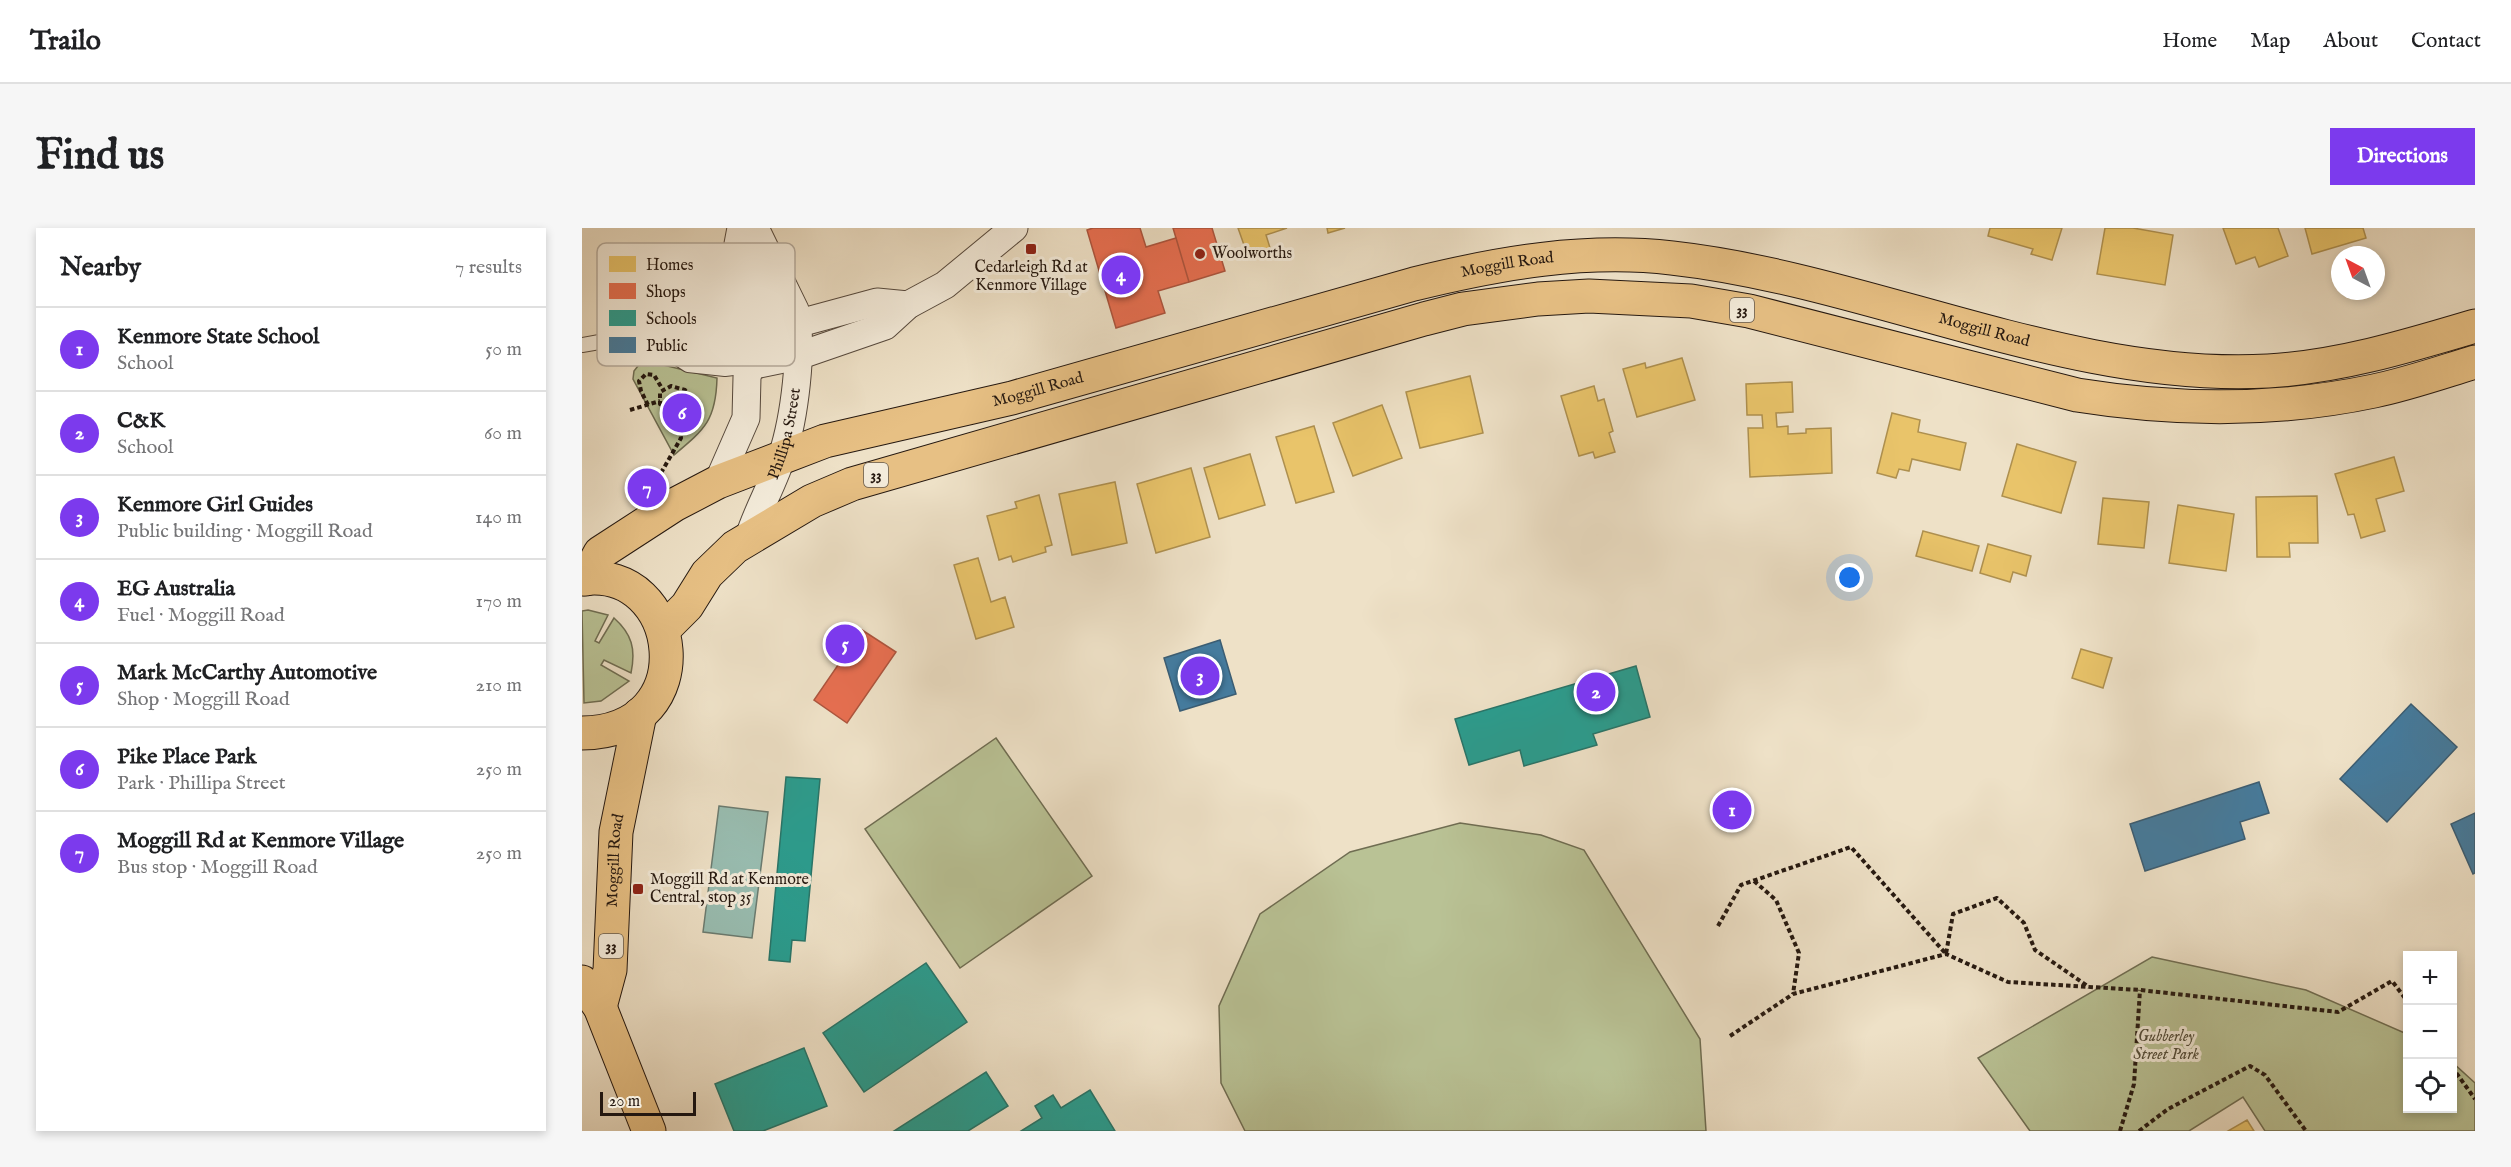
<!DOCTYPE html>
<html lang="en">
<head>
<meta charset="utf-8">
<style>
	body { margin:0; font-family:"IM FELL English",serif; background:#f6f6f6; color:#202124 }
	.controls { position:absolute; right:18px; bottom:18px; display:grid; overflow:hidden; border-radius:0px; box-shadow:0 3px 9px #0003 }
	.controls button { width:54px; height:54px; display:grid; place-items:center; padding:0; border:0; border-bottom:2px solid #e0e0e0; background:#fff; color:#202124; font:30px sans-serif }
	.compass { position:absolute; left:1749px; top:18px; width:54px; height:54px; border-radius:50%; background:#fff; box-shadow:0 3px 9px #0003; rotate:319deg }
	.scale { position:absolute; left:18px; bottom:15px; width:96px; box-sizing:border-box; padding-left:6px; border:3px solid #251810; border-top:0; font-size:16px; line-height:21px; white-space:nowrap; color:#251810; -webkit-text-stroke:4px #f4ecdb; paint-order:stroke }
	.you { position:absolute; left:1268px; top:350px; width:21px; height:21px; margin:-15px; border:4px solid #fff; border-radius:50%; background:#1a73e8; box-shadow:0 0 0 9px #1a73e833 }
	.badge { display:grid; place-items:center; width:39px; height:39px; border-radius:50%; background:#7c3aed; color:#fff; font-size:20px; font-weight:700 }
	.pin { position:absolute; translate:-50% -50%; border:3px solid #fff; box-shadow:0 2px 6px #0006 }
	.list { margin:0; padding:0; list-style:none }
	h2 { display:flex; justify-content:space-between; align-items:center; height:78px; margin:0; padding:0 24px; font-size:26px }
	h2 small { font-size:20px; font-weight:400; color:#757577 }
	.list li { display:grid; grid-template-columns:39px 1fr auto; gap:18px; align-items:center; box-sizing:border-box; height:84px; padding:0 24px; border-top:2px solid #e0e0e0 }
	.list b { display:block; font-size:22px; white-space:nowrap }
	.list p { margin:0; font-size:20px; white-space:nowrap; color:#757577 }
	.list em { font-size:20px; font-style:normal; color:#757577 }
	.icon { flex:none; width:33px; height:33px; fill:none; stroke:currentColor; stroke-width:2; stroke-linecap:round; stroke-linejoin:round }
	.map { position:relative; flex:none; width:1893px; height:903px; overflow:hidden; border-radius:0px }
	header { display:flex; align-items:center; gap:36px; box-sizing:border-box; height:84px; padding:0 30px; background:#fff; border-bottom:2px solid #e0e0e0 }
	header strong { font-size:28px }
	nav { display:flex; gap:33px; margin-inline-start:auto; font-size:21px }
	.intro { display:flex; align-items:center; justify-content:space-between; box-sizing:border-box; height:144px; padding:0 36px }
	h1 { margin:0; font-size:42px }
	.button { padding:15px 27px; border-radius:0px; background:#7c3aed; color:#fff; font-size:21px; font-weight:700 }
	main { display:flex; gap:36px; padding:0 36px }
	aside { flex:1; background:#fff; border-radius:0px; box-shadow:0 3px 9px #0003 }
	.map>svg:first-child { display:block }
	.green { fill:#b9c295; stroke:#6f6d52; stroke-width:1.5 }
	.water { fill:#99beb2; stroke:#6b7c71; stroke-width:1.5 }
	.homes { fill:#e9c46a; stroke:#ae904f; stroke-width:1.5 }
	.shops { fill:#e76f51; stroke:#ad553e; stroke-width:1.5 }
	.schools { fill:#2a9d8f; stroke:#287569; stroke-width:1.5 }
	.public { fill:#457b9d; stroke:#3b5d73; stroke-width:1.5 }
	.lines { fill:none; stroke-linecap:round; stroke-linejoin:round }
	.service-casing { stroke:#574a3e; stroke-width:16 }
	.minor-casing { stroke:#574a3e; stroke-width:29 }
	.primary-casing { stroke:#251810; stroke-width:35 }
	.trunk-casing { stroke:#251810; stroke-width:35 }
	.path { stroke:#251810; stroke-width:4; stroke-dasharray:4.5 3; stroke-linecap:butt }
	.service { stroke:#f4ecdb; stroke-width:14 }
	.minor { stroke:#f4ecdb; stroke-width:27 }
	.primary { stroke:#e7c084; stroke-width:33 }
	.trunk { stroke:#e7c084; stroke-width:33 }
	.poi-dot { fill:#8f2418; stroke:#f4ecdb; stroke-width:2 }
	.labels { text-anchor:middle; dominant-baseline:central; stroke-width:6; stroke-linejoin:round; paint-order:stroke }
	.shield { fill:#f4ecdb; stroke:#63584d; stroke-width:1.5 }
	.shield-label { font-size:15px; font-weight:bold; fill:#251810 }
	.poi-label { font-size:16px; fill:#251810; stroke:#f4ecdb; text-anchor:start }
	.street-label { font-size:16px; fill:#251810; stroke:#f4ecdb }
	.park-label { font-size:16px; font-style:italic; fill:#514b38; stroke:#f4ecdb }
	.key { fill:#f4ecdb; stroke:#b6ac9e; stroke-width:1.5 }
	.key-label { font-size:16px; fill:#251810 }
</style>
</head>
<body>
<header>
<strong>Trailo</strong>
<nav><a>Home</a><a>Map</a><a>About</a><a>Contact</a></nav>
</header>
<div class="intro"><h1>Find us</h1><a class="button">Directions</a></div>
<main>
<aside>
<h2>Nearby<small>7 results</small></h2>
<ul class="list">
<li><span class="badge">1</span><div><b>Kenmore State School</b><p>School</p></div><em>50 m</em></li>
<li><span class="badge">2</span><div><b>C&amp;K</b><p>School</p></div><em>60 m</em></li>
<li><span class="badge">3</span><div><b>Kenmore Girl Guides</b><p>Public building · Moggill Road</p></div><em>140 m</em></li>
<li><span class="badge">4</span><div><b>EG Australia</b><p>Fuel · Moggill Road</p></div><em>170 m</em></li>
<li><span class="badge">5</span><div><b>Mark McCarthy Automotive</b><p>Shop · Moggill Road</p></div><em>210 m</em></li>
<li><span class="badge">6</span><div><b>Pike Place Park</b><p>Park · Phillipa Street</p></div><em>250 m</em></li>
<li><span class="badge">7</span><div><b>Moggill Rd at Kenmore Village</b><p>Bus stop · Moggill Road</p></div><em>250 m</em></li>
</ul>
</aside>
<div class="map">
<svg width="1893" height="903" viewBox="0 0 1893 903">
	<rect width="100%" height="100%" fill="#eee1c7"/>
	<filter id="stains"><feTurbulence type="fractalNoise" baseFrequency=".00333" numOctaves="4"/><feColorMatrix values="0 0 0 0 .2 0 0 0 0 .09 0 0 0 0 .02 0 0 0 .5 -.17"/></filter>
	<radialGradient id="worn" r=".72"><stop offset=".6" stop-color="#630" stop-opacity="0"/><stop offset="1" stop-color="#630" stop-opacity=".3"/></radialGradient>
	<path class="green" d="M59,134H69L135,150C134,192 123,201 92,227L51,151L52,143Z
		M6,382L26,387L13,413L17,415L32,390C50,406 54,421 49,445L22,432L19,437L47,453L19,473L2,475L0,383Z
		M414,510L510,648L378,740L283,601Z
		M878,595L959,607L1002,622L1118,811L1124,903H663L639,855L637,778L678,686L768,624Z
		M1570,729L1724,762L1825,806L1826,880H1870L1871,835L1893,855V903H1683L1661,869L1607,903H1448L1396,830Z"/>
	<path class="water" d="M137,578L186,584L170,710L121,704Z"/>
	<path class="homes" d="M656,0H705L684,7L689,23L667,31Z
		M745,0H763L746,5Z
		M1408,0H1480L1470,32L1449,26L1451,21L1406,8Z
		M1523,0H1551L1591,7L1583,57L1515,46Z
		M1641,0H1696L1706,28L1677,39L1673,29L1654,36Z
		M1723,0H1781L1784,10L1730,26Z
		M1100,130L1113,172L1055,189L1041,141L1063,135L1064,140Z
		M888,148L901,205L838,220L824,164Z
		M1210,154L1211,184L1194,185L1195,199L1206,198V206L1224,205V201L1249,200L1250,245L1168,249L1166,200H1181L1180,187H1165L1164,156Z
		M1012,158L1016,173L1022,171L1031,203L1027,205L1033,224L1013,230L1011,224L997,228L979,168Z
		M800,177L820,230L771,248L751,195Z
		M1310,185L1338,192L1336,204L1384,215L1378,242L1330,231L1327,243L1317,241L1314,250L1295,245Z
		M732,198L752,264L714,275L694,209Z
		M1435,216L1494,234L1479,285L1420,268Z
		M668,226L683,277L637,291L622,240Z
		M1812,229L1822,263L1794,271L1803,303L1779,310L1772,286L1766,287L1753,246Z
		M609,240L628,309L574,325L555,256Z
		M533,254L545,315L490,327L477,266Z
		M457,267L470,317L463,319L464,324L431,334L429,328L417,332L405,288L435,280L433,274Z
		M1735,268L1736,315H1707L1708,329H1675L1674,269Z
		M1521,270L1567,274L1562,320L1516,316Z
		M1596,277L1652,286L1644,343L1587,335Z
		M1341,303L1397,318L1390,343L1334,328Z
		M1406,316L1449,328L1444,348L1431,344L1428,354L1398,345Z
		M396,330L409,374L423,369L432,399L394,411L372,337Z
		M1499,421L1530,430L1521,460L1490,450Z
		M1665,892L1672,903H1646Z"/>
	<path class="shops" d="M511,0H558L564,19L594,10L607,54L576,63L583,85L534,100L505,2Z
		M591,0H630L643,43L607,54Z
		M280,402L314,424L265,495L232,472Z"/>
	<path class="schools" d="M1054,438L1068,489L1011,506L1015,517L942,538L938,522L887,537L873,491Z
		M204,549L238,551L223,713L210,712L208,734L187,732Z
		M344,735L385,794L282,864L241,805Z
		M222,820L245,878L181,903H152L133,856Z
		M404,844L426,878L386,903H312Z
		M508,862L533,903H439L460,890L453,878L471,867L479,880Z"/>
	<path class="public" d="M638,412L654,466L598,483L582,430Z
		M1829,476L1875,519L1805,594L1758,551Z
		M1677,554L1687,585L1658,594L1663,611L1563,643L1548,596Z
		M1893,585V645L1891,646L1869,596Z"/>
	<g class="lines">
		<defs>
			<path id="service" d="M0,117L23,113L86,124L106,137L143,141L168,138
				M86,124L108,116L178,107"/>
			<g id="minor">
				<path d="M199,100L295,74L326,77"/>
				<path d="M168,138L216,128L303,98L326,77L363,57L432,0"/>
				<path d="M136,254L164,190L165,149L178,107L176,84L156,16L159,0"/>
				<path id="s1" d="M167,309C176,281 191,256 200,228C212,192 222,119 213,82L173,0"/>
			</g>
			<g id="primary">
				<path d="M0,754L18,779L67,903"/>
				<path id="s2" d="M18,779L28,742L34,604L58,486"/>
			</g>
			<g id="trunk">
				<path d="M0,351C100,336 124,504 0,505"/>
				<path id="s3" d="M4,351L18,325L92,277L136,254L243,213L430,170L832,56C917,35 1003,20 1090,30C1288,52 1486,154 1686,143C1757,139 1826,118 1893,98"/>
				<path d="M81,402L105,378L125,346L153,319L230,273L270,256L842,91L881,81L956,71L1007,68L1109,73L1167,83L1495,167C1595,183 1693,184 1792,163C1826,156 1860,144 1893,134"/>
			</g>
		</defs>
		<use href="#service" class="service-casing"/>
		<use href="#minor" class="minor-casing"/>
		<use href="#primary" class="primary-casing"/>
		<use href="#trunk" class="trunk-casing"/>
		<path class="path" d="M66,177L59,163L57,153L64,146L72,147L81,162
			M48,182L78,173
			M79,245L99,210L95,187L78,176V164L89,158L103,162L108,168L101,185L95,187
			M1172,653L1194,672L1217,725L1211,766
			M1136,698L1159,657L1269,619L1364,726L1371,686L1415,670L1442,695L1453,722L1507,759
			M1148,808L1211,766L1364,726L1426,754L1558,762L1756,784L1810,753L1826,774
			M1870,839L1893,871
			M1538,903L1552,856L1558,762
			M1557,903L1586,881L1668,838L1683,847L1724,903"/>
		<use href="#service" class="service"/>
		<use href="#minor" class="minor"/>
		<use href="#primary" class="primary"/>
		<use href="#trunk" class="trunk"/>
	</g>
	<g class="poi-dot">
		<rect x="443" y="15" width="12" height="12" rx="3"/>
		<circle cx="618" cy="26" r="6"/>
		<rect x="50" y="655" width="12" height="12" rx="3"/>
	</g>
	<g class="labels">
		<g class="shield">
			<rect x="1148" y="70" width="24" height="24" rx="4.5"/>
			<rect x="282" y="235" width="24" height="24" rx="4.5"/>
			<rect x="17" y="706" width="24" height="24" rx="4.5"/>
		</g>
		<g class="shield-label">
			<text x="1160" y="82">33</text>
			<text x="294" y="247">33</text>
			<text x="29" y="718">33</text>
		</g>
		<g class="poi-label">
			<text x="630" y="26">Woolworths</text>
			<text x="449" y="40" text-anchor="middle">Cedarleigh Rd at<tspan x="449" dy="18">Kenmore Village</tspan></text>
			<text x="68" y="652">Moggill Rd at Kenmore<tspan x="68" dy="18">Central, stop 35</tspan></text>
		</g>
		<g class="street-label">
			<text stroke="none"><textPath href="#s3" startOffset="987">Moggill Road</textPath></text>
			<text stroke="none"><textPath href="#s3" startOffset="1473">Moggill Road</textPath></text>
			<text stroke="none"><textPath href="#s3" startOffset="501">Moggill Road</textPath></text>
			<text stroke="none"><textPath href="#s1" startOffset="110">Phillipa Street</textPath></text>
			<text stroke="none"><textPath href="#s2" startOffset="148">Moggill Road</textPath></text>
		</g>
		<g class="park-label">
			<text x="1584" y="809">Gubberley<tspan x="1584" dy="18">Street Park</tspan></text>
		</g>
	</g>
	<rect x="15" y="15" width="198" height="123" rx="9" class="key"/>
	<rect x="27" y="28" width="27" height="16" fill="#e9c46a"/>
	<rect x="27" y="55" width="27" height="16" fill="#e76f51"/>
	<rect x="27" y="82" width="27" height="16" fill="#2a9d8f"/>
	<rect x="27" y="109" width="27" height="16" fill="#457b9d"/>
	<g class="key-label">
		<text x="64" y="42">Homes</text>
		<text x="64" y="69">Shops</text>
		<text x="64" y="96">Schools</text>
		<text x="64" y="123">Public</text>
	</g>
	<rect width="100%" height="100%" filter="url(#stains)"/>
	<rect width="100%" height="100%" fill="url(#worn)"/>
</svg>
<div class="controls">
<button>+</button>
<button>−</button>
<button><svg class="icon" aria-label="locate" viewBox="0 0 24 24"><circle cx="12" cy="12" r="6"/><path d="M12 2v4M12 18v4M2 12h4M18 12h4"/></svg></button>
</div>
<svg class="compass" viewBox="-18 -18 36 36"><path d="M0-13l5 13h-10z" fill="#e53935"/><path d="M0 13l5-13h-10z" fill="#757577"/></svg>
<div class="scale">20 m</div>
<div class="you"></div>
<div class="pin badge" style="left:1150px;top:582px">1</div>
<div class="pin badge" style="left:1014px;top:464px">2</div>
<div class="pin badge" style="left:618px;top:448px">3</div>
<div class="pin badge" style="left:539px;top:47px">4</div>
<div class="pin badge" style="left:263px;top:416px">5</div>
<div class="pin badge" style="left:100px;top:185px">6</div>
<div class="pin badge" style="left:65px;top:260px">7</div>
</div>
</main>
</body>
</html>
